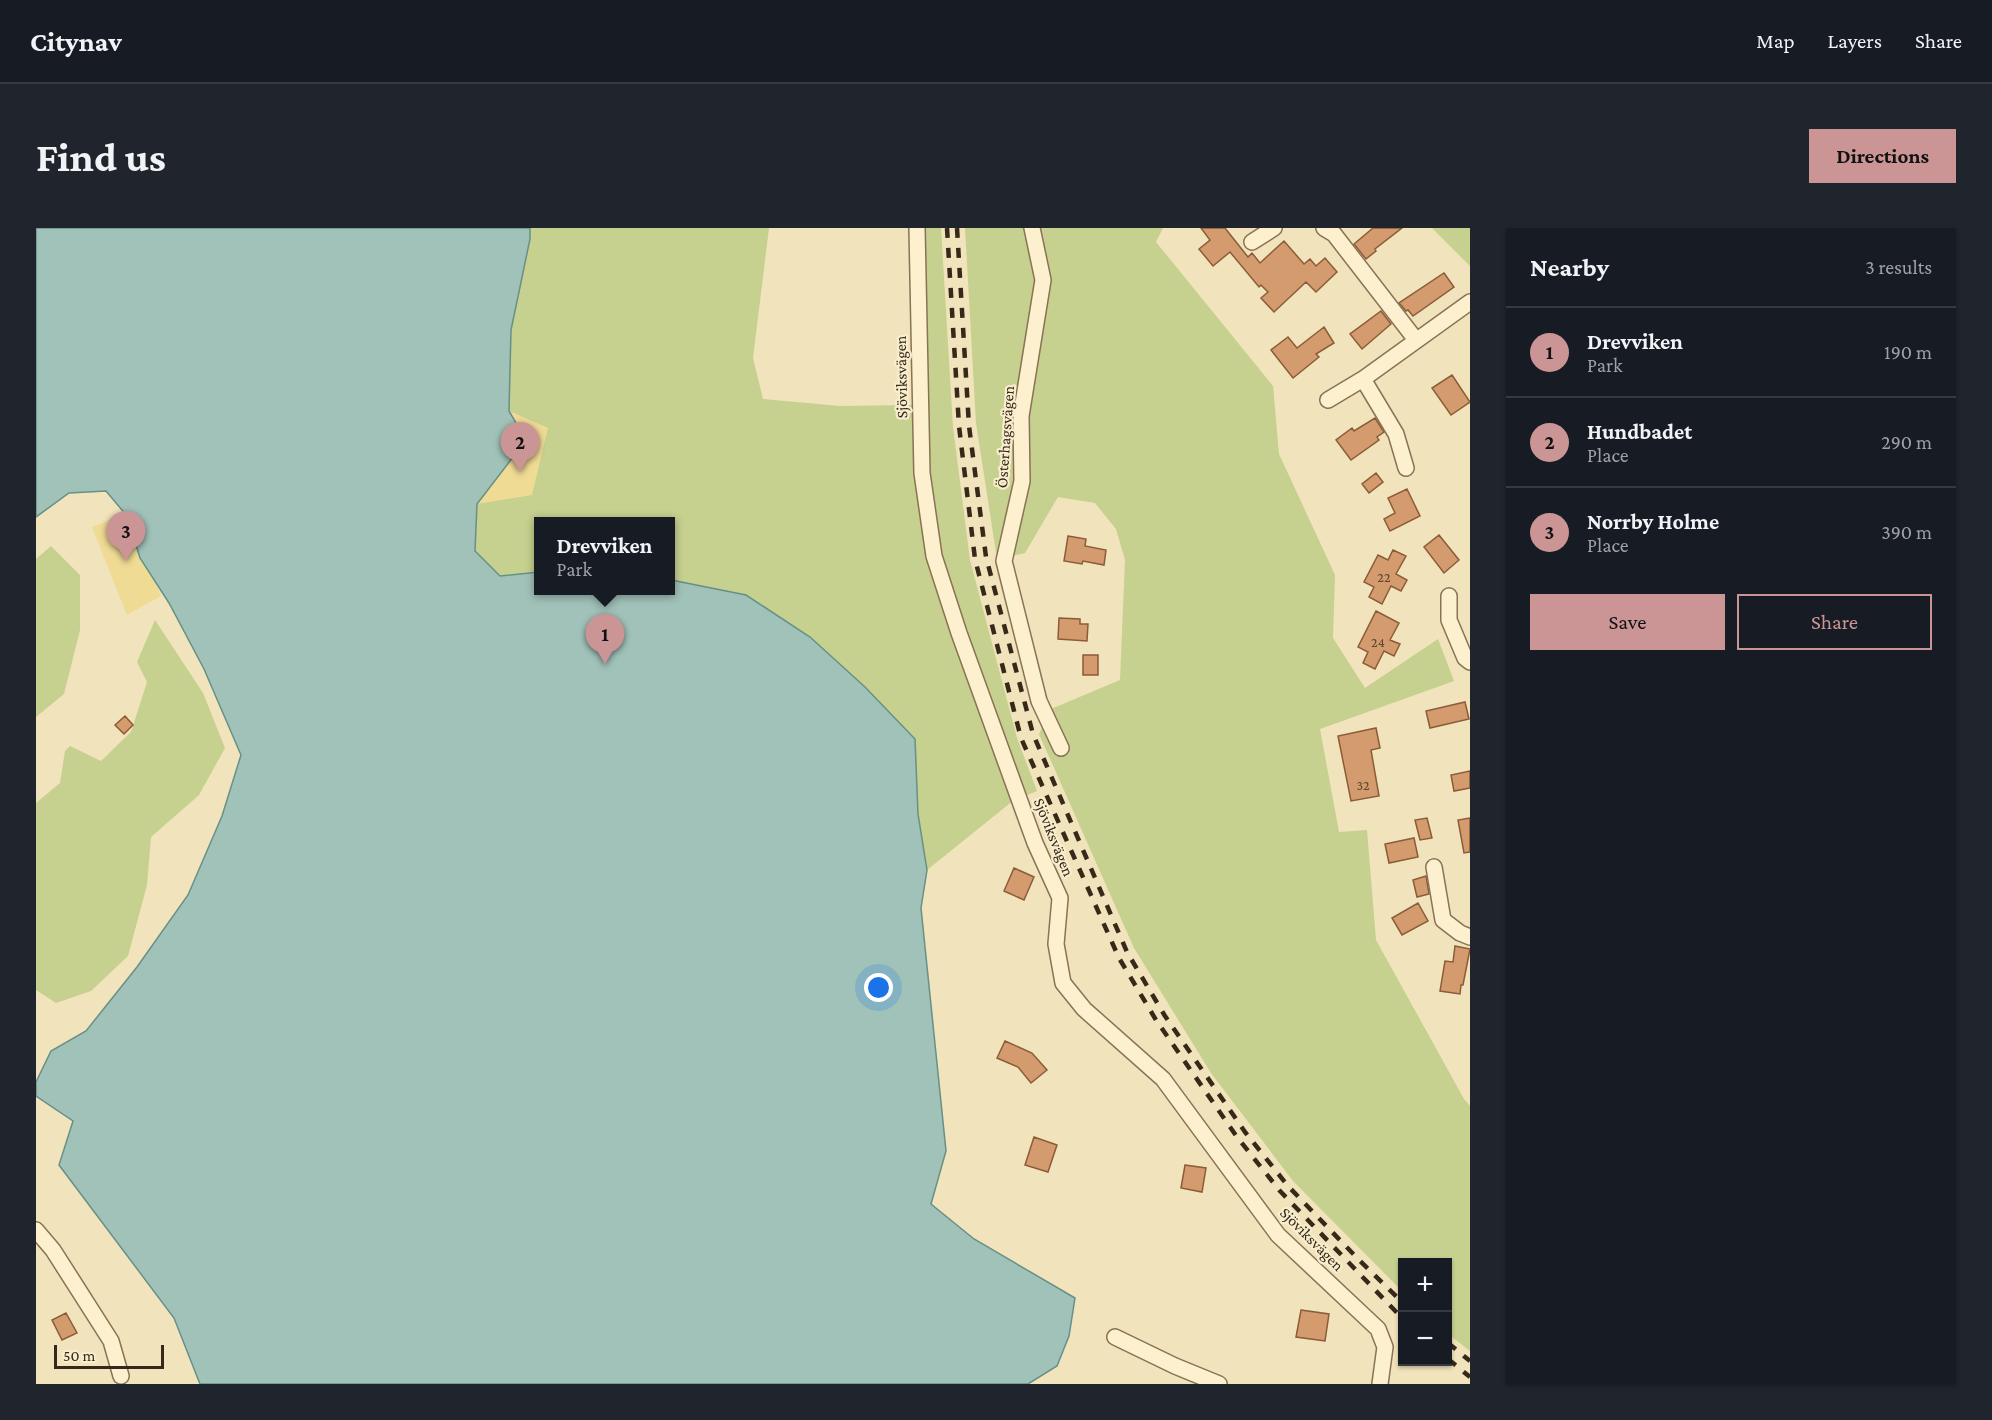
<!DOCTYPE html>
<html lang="en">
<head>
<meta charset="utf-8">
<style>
	body { margin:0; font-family:"Crimson Pro",serif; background:#20242c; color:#f1f3f6 }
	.controls { position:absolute; right:18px; bottom:18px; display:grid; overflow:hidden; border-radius:0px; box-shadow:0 2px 4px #0004 }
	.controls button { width:54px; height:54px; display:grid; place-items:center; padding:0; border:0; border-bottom:2px solid #363941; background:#171b24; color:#f1f3f6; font:30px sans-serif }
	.scale { position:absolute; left:18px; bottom:15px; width:110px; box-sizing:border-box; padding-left:6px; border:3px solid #37291a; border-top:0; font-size:16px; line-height:21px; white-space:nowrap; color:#37291a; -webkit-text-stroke:4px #f8edcc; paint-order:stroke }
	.you { position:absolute; left:843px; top:760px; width:21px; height:21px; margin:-15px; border:4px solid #fff; border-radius:50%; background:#1a73e8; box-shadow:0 0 0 9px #1a73e833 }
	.badge { display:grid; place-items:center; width:39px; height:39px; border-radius:50%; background:#cb9595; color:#111; font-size:20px; font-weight:700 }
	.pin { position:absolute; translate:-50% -50px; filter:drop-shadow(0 2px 3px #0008) }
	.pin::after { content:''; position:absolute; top:32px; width:21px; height:18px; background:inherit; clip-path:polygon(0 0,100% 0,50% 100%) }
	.popup { position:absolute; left:498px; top:289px; width:141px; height:78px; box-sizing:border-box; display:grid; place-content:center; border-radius:0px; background:#171b24; filter:drop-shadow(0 2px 4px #0005); font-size:20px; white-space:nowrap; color:#9ea1a6 }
	.popup b { font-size:22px; color:#f1f3f6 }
	.popup::after { content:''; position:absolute; left:50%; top:100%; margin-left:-12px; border:12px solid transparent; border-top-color:#171b24 }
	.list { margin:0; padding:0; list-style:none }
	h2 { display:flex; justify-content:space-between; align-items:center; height:78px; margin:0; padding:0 24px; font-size:26px }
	h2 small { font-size:20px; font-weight:400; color:#9ea1a6 }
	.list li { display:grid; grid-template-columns:39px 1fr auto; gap:18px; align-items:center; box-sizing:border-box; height:90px; padding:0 24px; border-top:2px solid #363941 }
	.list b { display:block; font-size:22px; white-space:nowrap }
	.list p { margin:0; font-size:20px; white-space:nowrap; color:#9ea1a6 }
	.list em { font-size:20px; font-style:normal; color:#9ea1a6 }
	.actions { display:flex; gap:12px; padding:18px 24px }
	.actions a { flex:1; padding:14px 0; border:2px solid #cb9595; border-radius:0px; text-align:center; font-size:21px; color:#cb9595 }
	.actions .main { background:#cb9595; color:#111 }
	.map { position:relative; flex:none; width:1434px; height:1156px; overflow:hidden; border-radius:0px }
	header { display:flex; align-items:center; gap:36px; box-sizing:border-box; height:84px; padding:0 30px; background:#171b24; border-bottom:2px solid #363941 }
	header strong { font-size:28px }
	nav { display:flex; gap:33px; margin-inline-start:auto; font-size:21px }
	.intro { display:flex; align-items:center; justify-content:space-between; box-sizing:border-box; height:144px; padding:0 36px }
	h1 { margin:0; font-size:42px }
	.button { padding:15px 27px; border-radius:0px; background:#cb9595; color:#111; font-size:21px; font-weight:700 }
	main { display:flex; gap:36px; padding:0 36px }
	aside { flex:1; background:#171b24; border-radius:0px; box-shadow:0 2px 4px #0004 }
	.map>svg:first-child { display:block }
	.green { fill:#c6d08f; fill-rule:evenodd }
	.sand { fill:#f0db95 }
	.water { fill:#a0c2b9; stroke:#679087; stroke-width:1.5 }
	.building { fill:#d39b6e; stroke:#8b5c38; stroke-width:1.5 }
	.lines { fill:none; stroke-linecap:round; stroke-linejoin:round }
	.street-casing { stroke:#8a7254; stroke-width:18 }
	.street { stroke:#fcf0cf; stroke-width:15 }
	.rail { stroke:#37291a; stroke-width:4.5; stroke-dasharray:10 10; stroke-linecap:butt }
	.labels { text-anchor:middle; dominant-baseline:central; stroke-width:4.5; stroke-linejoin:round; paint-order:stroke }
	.number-label { font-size:14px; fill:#5e462f }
	.street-label { font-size:16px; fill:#37291a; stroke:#f8edcc }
</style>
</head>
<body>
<header>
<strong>Citynav</strong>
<nav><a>Map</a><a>Layers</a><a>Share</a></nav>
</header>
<div class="intro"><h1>Find us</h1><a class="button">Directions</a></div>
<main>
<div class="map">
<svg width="1434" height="1156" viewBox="0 0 1434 1156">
	<rect width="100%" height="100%" fill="#f1e3bb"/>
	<path class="green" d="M60,0H733L717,130L727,171L804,178L876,177L880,248L978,572L891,642L882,586L424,823ZM503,294H635V362H503Z
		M886,0H905L917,199L934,332L981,510L1001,563L986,569L902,328L890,245Z
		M929,0H1127L1120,14L1237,158L1243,226L1299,347L1297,410L1329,460L1402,411L1418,453L1284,501L1303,604L1331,602L1340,712L1428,871L1434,878V1123L1412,1106V1034H1366V1063L1257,953L1175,845L1098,720L1003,506L1015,481L1084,452L1089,332L1080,301L1059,275L1022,269L989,325L961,331L940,195Z
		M1396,0H1434V38Z
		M15,318L44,347V402L28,466L0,489V331Z
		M119,392L167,465L189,520L163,567L115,609L111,657L92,728L55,763L20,775L0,762V575L24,555L29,523L34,518L65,533L95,504L111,454L101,434Z"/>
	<path class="sand" d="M473,183L512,200L496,267L441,276L484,220L483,200Z
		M88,286L125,368L91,387L56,299Z"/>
	<path class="water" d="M0,0H494V11L475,102L473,183L483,200L484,220L441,276L439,323L464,348L503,344V362H635V352L710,367L774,409L829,459L879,511L882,586L891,642L885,680L910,923L895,976L938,1011L1039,1070L1033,1108L1021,1138L992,1156H164L138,1090L23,937L37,893L0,868V854L15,823L50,803L101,739L152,667L186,588L205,527L168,441L133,375L104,330L91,288L70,263L33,265L0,289Z"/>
	<path class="building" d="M1165,0H1189L1212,29L1216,25L1224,35L1248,13L1268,36L1274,31L1280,38L1289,30L1301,44L1280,64L1270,54L1238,84L1225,70L1232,64L1225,57L1223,59L1194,24L1177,38L1163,21L1174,12Z
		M1337,0H1366L1339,21L1340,23L1330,31L1318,16Z
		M1408,45L1418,59L1377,88L1372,82L1370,83L1363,75Z
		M1345,83L1355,96L1326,121L1314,106Z
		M1288,99L1298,115L1280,126L1283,129L1257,150L1235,122L1252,109L1261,120Z
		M1416,147L1434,174L1415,187L1396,160Z
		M1339,190L1348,204L1341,209L1343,212L1315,232L1300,212L1316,200L1318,203Z
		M1340,245L1347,254L1333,265L1326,256Z
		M1371,261L1384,288L1354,303L1348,291L1359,285L1352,270Z
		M1403,307L1423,332L1408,345L1388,319Z
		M1032,308L1050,311L1049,318L1070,322L1068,337L1047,333L1046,336L1028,333Z
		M1357,322L1370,328L1360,346L1371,352L1365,363L1355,358L1346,376L1333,369L1338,359L1328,354L1342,327L1352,332Z
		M1340,383L1363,395L1354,412L1364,416L1358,428L1348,423L1339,441L1327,435L1332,424L1322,419Z
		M1023,390L1044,391V396H1052L1051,413L1022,411Z
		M1047,427H1062V447H1047Z
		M1429,474L1433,491L1394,500L1390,483Z
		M89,488L97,497L88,506L79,497Z
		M1340,500L1344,520L1335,522L1343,568L1315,573L1302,508Z
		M1434,543V560L1418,563L1415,547Z
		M1391,590L1396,610L1384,612L1379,592Z
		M1434,590V624L1428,625L1422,592Z
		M1378,610L1382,629L1353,635L1349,616Z
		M978,640L998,649L988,672L968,663Z
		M1390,648L1393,666L1381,669L1377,652Z
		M1382,675L1392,693L1366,707L1356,690Z
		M1419,718L1434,721L1427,757H1425L1424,766L1404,763L1409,733L1417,734Z
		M969,813L996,825L1011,842L995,855L982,839L961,830Z
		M998,909L1021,917L1012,944L989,937Z
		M1149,937L1170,940L1166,964L1145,960Z
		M1265,1082L1293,1086L1289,1113L1260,1109Z
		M30,1085L41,1105L26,1112L16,1092Z"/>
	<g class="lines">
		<defs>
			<path id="street" d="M881,0L886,245L898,328L923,405L999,615L1024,670L1020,716L1027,755L1048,781L1127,851L1242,1007L1342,1101L1349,1119L1344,1156
				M996,0L1007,52L985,188L986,253L968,333L1003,473L1025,520
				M1288,0L1298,6L1380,112
				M1216,14L1238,0
				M1327,151L1360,206L1370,240
				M1292,172L1327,151L1434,74
				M1413,368V392L1429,430L1434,434
				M1398,639L1407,692L1424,705L1434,709
				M0,1002L17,1022L75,1113L85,1148
				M1079,1109L1139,1138L1183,1156"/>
		</defs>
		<use href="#street" class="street-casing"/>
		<use href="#street" class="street"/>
		<path class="rail" d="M911,0L923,198L939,331L985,510L1083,730L1120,792L1201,909L1244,963L1366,1090
			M921,0L933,198L950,329L997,506L1091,724L1129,788L1209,904L1252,958L1324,1033L1366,1074
			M1412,1115L1434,1133
			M1412,1131L1434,1149"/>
	</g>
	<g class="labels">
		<g class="number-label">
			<text x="1348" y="349">22</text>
			<text x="1342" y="414">24</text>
			<text x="1327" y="557">32</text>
		</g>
		<g class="street-label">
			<text transform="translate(865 149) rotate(-91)">Sjöviksvägen</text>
			<text transform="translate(969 209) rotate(-86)">Österhagsvägen</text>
			<text transform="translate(1018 609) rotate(68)">Sjöviksvägen</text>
			<text transform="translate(1276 1011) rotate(45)">Sjöviksvägen</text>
		</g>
	</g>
</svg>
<div class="controls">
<button>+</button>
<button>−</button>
</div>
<div class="scale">50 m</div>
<div class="you"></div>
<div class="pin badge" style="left:569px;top:436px">1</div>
<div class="popup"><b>Drevviken</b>Park</div>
<div class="pin badge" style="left:484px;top:244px">2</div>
<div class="pin badge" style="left:90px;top:333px">3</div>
</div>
<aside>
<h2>Nearby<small>3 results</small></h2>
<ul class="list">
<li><span class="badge">1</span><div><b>Drevviken</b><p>Park</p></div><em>190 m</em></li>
<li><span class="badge">2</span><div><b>Hundbadet</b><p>Place</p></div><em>290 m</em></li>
<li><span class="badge">3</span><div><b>Norrby Holme</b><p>Place</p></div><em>390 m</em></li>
</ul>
<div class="actions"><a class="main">Save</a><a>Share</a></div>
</aside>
</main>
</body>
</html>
